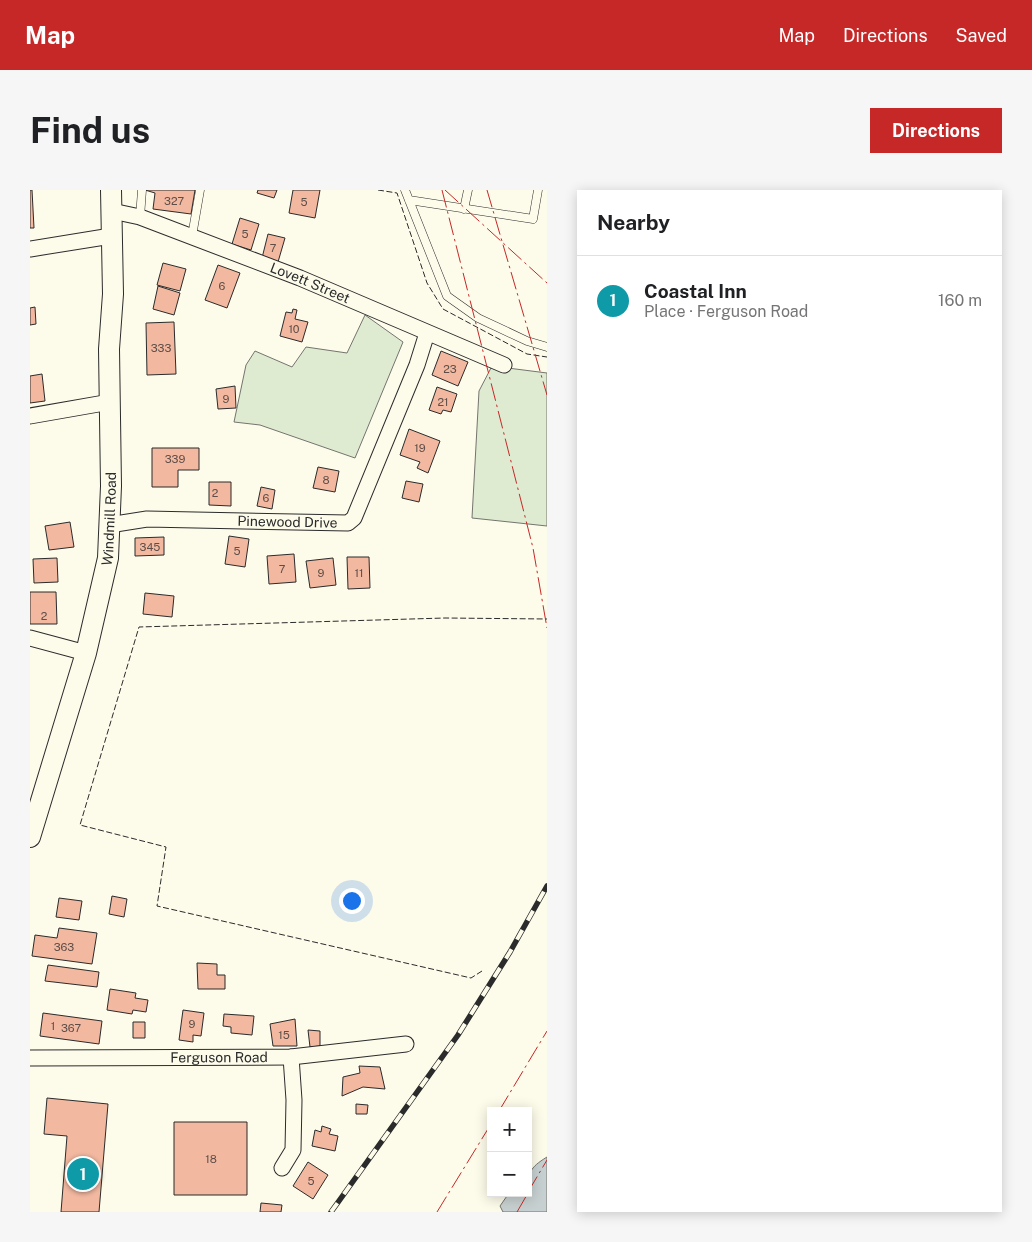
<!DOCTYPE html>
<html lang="en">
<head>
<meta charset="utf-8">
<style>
	body { margin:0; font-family:"Public Sans",sans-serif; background:#f6f6f6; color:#202124 }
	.controls { position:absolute; right:15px; bottom:15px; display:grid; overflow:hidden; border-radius:0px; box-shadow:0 2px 12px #0003 }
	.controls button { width:45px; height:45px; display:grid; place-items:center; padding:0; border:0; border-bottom:1px solid #e0e0e0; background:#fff; color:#202124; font:25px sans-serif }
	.you { position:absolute; left:321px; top:710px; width:18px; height:18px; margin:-12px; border:4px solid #fff; border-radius:50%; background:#1a73e8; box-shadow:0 0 0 8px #1a73e833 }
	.badge { display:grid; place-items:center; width:32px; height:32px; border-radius:50%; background:#c62828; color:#fff; font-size:16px; font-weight:700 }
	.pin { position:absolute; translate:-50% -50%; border:2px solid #fff; box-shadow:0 1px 5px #0006 }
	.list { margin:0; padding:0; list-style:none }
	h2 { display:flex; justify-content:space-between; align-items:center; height:65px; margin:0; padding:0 20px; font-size:21px }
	h2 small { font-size:16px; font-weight:400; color:#757577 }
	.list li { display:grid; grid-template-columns:32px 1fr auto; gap:15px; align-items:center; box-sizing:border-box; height:90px; padding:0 20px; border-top:1px solid #e0e0e0 }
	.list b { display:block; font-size:19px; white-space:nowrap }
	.list p { margin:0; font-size:16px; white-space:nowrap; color:#757577 }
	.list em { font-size:16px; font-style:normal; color:#757577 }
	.map { position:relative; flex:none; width:517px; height:1022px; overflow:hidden; border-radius:0px }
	header { display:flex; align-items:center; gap:30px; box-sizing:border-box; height:70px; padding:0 25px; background:#c62828; color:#fff }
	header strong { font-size:24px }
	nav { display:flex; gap:28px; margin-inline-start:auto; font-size:18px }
	.intro { display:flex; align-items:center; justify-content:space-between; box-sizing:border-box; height:120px; padding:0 30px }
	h1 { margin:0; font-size:35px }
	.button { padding:12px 22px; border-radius:0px; background:#c62828; color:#fff; font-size:18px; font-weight:700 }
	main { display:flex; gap:30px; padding:0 30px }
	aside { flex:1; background:#fff; border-radius:0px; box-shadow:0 2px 12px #0003 }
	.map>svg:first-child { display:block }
	.green { fill:#deebd1; stroke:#74746e }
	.water { fill:#c7d0d0; stroke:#74746e }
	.building { fill:#f2b8a0; stroke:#2b2b2b }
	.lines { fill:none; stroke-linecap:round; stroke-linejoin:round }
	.service-casing { stroke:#2b2b2b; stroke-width:9 }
	.minor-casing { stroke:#2b2b2b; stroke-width:17 }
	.secondary-casing { stroke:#2b2b2b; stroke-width:22 }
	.service { stroke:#fdfbea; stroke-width:8 }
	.minor { stroke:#fdfbea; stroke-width:15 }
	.secondary { stroke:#fdfbea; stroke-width:20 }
	.rail-casing { stroke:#2b2b2b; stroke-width:5.5 }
	.rail { stroke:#fdfbea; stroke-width:4; stroke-dasharray:11; stroke-linecap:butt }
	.fence { stroke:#2b2b2b; stroke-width:1; stroke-dasharray:6 2.5; stroke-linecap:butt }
	.power { stroke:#c62828; stroke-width:1; stroke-dasharray:18 4 2.5 4; stroke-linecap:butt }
	.labels { text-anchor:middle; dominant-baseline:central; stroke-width:4; stroke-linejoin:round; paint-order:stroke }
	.number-label { font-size:11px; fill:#5d4e48 }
	.street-label { font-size:14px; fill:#2b2b2b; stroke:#fdfbea }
</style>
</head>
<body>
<header>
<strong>Map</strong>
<nav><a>Map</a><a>Directions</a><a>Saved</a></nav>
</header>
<div class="intro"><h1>Find us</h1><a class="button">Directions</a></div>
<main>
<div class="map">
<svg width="517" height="1022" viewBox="0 0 517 1022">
	<rect width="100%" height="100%" fill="#fdfbea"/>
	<path class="green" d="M335,125L373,152L325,268L230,235L204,232L216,175L225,161L262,177L276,157L317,163Z
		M462,176L517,183V336L442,328L449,201Z"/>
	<path class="water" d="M517,967V1022H473L470,1016L479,1003H498C498,983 499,978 517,967Z"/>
	<path class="building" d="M0,0H2L4,38H0Z
		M115,0H165L161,24L123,19L125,3Z
		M228,0H247L244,8L227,3Z
		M263,0H290L285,28L259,23Z
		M210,28L229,34L221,60L202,54Z
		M238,44L255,48L248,72L232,68Z
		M133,73L156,79L150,101L127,95Z
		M188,75L210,83L197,118L175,110Z
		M128,96L150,103L144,125L123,119Z
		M5,117L6,134L0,135V118Z
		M263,119L267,120L265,129L278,132L272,152L250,146L256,122L262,123Z
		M144,132L146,184L117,185L116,133Z
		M411,161L438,172L428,196L402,185Z
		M12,184L15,211L0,213V186Z
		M205,196L206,218L188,219L186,199Z
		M407,197L427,204L421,222L413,220L411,224L399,220Z
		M379,239L410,251L398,283L387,278L390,272L370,265Z
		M122,258H169V280H148V297H122Z
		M288,277L309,281L305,302L283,298Z
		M376,291L393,294L389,312L372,308Z
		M179,292H201V316L179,315Z
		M231,297L245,300L242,319L227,316Z
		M40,332L44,357L19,360L15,336Z
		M199,346L219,349L215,377L195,374Z
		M134,347V365L105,366V348Z
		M264,364L266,392L239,394L237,366Z
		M317,367H339L340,398L318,399Z
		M27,368L28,392L4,393L3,369Z
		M303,368L306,395L280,398L276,371Z
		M0,402H26L27,434H0Z
		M115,403L144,406L142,427L113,424Z
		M82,706L97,709L94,727L79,724Z
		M29,708L52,711L49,730L26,727Z
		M29,738L67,743L62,774L2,766L5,745L27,748Z
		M167,773L187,774V785H195V799H168Z
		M18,775L69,782L67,797L15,791Z
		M80,799L106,803L105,808L118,810L116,822L103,820L102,824L77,820Z
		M153,820L174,823L171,846L163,845V852L149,850Z
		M13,823L72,831L69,854L10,846Z
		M194,824L224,826L222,845L201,843V837L193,836Z
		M265,829L267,856H243L240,834Z
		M103,832H115V848H103Z
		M278,840L290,841V856L280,857Z
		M329,876L350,877L355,899L333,897L312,906L313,887L330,883Z
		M17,908L78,914L69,1022H31L37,946L14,944Z
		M326,914L338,915L337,924H326Z
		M144,932H217V1005H144Z
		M292,936L301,939L299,944L308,946L305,961L282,956L285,940L291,942Z
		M278,972L298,985L283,1009L263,996Z
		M231,1013L252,1015L251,1022H230Z"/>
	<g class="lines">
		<defs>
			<path id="service" d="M375,0L417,106L448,128L497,151L517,157
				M379,10L503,29L508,0
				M434,19L438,0
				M110,27L112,0
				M162,46L170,0"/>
			<g id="minor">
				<path id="s1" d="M82,21L110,27L270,88L474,175"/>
				<path d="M0,59L81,46"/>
				<path d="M0,226L80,212"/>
				<path id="s2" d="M79,335L117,329L318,333L324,328L387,175L397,143"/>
				<path d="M0,448L56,463"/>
				<path id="s3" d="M0,868L261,867L376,854"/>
				<path d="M252,978L263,960L264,910L261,867"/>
			</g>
			<g id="secondary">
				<path id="s4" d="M0,647L56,463L78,368L81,296L79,159L83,104L81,0"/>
			</g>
		</defs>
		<use href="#service" class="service-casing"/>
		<use href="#minor" class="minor-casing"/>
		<use href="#secondary" class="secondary-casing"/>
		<use href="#service" class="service"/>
		<use href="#minor" class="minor"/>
		<use href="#secondary" class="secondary"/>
		<defs>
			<path id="rail" d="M301,1022L428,845L480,762L517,696"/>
		</defs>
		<use href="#rail" class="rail-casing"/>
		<use href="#rail" class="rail"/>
		<path class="fence" d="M348,0L367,3L397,93L413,119L497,164L517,167
			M452,781L441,788L127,716L136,657L50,635L109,437L415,428L517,429"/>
		<path class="power" d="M412,0L503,358L517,438
			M415,0L517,93
			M457,0L517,205
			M469,921L517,841
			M498,1002L517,970
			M407,1022L461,934
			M487,1022L498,1003"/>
	</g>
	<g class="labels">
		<g class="number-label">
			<text x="144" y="11">327</text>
			<text x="274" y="12">5</text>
			<text x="215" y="44">5</text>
			<text x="243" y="58">7</text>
			<text x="192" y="96">6</text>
			<text x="264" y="139">10</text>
			<text x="131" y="158">333</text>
			<text x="420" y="179">23</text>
			<text x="196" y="209">9</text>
			<text x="413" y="212">21</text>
			<text x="390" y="258">19</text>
			<text x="145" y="269">339</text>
			<text x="296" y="290">8</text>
			<text x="185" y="303">2</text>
			<text x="236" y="308">6</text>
			<text x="120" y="357">345</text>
			<text x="207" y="361">5</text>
			<text x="252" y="379">7</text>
			<text x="291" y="383">9</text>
			<text x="329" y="383">11</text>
			<text x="14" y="426">2</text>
			<text x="34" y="757">363</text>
			<text x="162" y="834">9</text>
			<text x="23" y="836">1</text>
			<text x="41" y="838">367</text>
			<text x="254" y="845">15</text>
			<text x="181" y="969">18</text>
			<text x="281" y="991">5</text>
		</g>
		<g class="street-label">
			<text stroke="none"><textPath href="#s1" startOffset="211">Lovett Street</textPath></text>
			<text stroke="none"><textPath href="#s4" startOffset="329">Windmill Road</textPath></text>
			<text stroke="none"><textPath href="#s2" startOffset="179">Pinewood Drive</textPath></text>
			<text stroke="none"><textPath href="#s3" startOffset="189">Ferguson Road</textPath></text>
		</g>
	</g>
</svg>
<div class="controls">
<button>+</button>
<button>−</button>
</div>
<div class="you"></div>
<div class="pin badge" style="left:53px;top:984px;background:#0f9aa8">1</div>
</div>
<aside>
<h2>Nearby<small></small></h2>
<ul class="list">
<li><span class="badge" style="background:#0f9aa8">1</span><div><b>Coastal Inn</b><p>Place · Ferguson Road</p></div><em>160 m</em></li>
</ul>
</aside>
</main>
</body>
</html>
